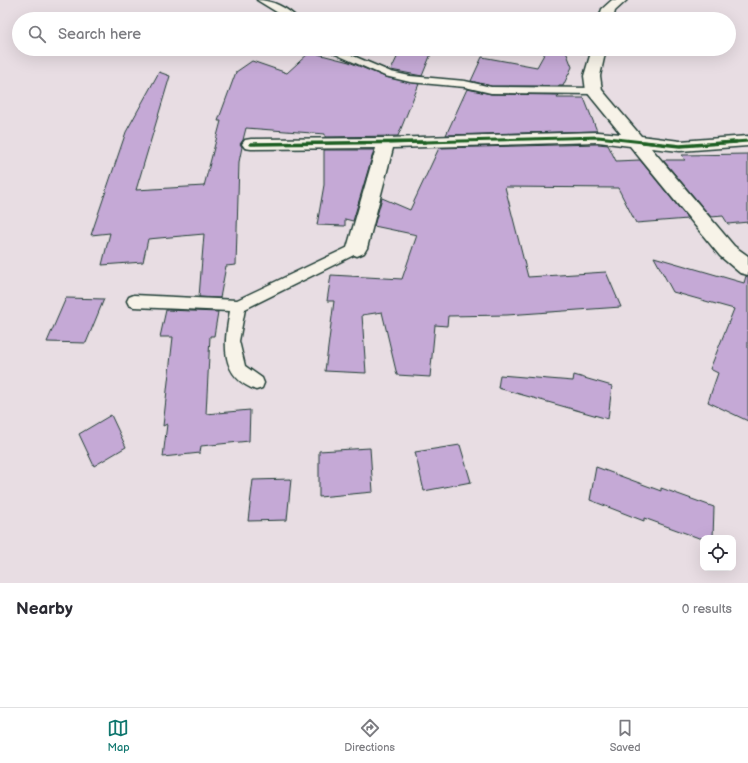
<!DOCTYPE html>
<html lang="en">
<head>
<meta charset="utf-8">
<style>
	body { margin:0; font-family:"Balsamiq Sans",sans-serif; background:#f2f2f3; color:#2b2b33 }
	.controls { position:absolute; right:12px; bottom:12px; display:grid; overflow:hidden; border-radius:8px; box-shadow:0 4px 16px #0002 }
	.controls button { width:36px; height:36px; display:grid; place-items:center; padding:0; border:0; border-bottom:1px solid #e1e1e2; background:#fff; color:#2b2b33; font:20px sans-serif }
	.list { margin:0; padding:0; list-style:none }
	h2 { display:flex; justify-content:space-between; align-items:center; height:52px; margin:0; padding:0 16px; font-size:17px }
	h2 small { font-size:13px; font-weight:400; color:#7c7c81 }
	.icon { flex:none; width:22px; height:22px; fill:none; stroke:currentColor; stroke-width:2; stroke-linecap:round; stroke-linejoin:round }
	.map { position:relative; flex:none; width:748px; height:583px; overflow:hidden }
	.search { position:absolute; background:#fff; box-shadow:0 4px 16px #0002; left:12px; right:12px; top:12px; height:44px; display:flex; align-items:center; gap:10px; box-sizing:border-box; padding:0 14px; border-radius:22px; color:#7c7c81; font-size:15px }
	.sheet { height:124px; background:#fff }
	nav { display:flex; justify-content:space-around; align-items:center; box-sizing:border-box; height:56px; border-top:1px solid #e1e1e2; background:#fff; font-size:11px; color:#7c7c81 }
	nav a { display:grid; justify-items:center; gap:2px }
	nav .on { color:#0f766e }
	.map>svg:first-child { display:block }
	.building { fill:#c5a9d6; stroke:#1f3d34 }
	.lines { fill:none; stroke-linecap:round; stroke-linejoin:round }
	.service-casing { stroke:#1f3d34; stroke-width:3 }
	.minor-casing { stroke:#1f3d34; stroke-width:3 }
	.service { fill:#f7f3e8; fill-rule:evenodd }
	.minor { fill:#f7f3e8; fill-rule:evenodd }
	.cycleway-far1-casing { stroke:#f7f3e8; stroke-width:4.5 }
	.cycleway-casing { stroke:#f7f3e8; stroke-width:6 }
	.cycleway-far1 { stroke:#1b5e20; stroke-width:3 }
	.cycleway { stroke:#1b5e20; stroke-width:3.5 }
</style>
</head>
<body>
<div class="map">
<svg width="748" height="583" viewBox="0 0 748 583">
	<rect width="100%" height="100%" fill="#e8dde3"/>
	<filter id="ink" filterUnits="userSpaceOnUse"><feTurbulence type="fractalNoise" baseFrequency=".025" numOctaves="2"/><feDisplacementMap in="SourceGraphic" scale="8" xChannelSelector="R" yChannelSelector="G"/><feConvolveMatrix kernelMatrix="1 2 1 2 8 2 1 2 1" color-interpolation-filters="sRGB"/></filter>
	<g filter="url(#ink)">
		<path class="building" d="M401,49H433L422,76L391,70Z
			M547,49H565L572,67L563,86H491L471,81L482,57L537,67Z
			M310,52L349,62L385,77L419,84L398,136L325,137V134L246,128L243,140L240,144L242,147L239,162L236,265L226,266L220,298L199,297L204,234L148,239L143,262L102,265L110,233L91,235L126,132L159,72L170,76L136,190L204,186L221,121H218L236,72L252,61L287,73Z
			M467,89L491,94L559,95L557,98H584L597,131L446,135Z
			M598,144L608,145L616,161L640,160L688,219L636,223L618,188L505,187L528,277L606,272L621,307L507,315L448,316L447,326L435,325L430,377L397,375L382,312L362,315L366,373L325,371L334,301H327L331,275L402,279L417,235L374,226L382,198L410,210L439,148Z
			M324,150H374L353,221L345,219V226L317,225L324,185Z
			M748,154V222L728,224L723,216L711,217L663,160H685L682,155Z
			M654,257L744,283L746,276L748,277V421L708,402L718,373L710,369L734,309L673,292Z
			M66,298L104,299L86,343L47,342Z
			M166,310L218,312L214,336H210L206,414L250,410L249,441L201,446L200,453L163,457L167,424L163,426L173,337H160Z
			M500,375L573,381L574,375L612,386L608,419L498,388Z
			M111,415L126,447L94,466L79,434Z
			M460,445L471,482L424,491L415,452Z
			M370,448L373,492L319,497V451Z
			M596,467L661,491V488L714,507L713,538H699L644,518V521L590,500Z
			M291,479L287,520L248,521L253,480Z"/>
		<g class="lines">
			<defs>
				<path id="service" d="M257,0C272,0 288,8 298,19H288Z
					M324,49H337L391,72L410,76L465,81L491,87L594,88L599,91L594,94L491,93L465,87L410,82L385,76Z
					M357,243L362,245L364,248L362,251L245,309L239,341L245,366L262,378L264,383L262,388L256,390C219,376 224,343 230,311L134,307L129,305L127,301L129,297L134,295L237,300Z"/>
				<path id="minor" d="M612,0H627L615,11L613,19H599L602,9Z
					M592,49H606L600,76L602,90L641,136L680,141L748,136V146L680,151L651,148L734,246L748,256V275L740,273L720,256L630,146L598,142L393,148L367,248L364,253L357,256L350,253L347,248L376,148L251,149L245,148L242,144L245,140L251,139L386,138L598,132L621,134L586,91L584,76Z"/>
			</defs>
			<use href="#service" class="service-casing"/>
			<use href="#minor" class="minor-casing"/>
			<use href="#service" class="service"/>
			<use href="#minor" class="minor"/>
			<defs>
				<path id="cycleway-far1" d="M390,143L598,137L652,143
					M722,143L748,141"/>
				<path id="cycleway" d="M643,142L680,146L736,142
					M251,144L425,142"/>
			</defs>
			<use href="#cycleway-far1" class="cycleway-far1-casing"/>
			<use href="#cycleway" class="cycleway-casing"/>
			<use href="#cycleway-far1" class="cycleway-far1"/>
			<use href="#cycleway" class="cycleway"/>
		</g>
	</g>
</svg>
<div class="controls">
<button><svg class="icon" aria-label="locate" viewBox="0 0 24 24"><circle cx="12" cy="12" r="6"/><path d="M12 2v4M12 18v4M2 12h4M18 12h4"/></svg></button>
</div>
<div class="search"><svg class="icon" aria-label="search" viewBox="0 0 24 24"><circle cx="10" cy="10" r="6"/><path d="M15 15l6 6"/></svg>Search here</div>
</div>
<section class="sheet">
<h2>Nearby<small>0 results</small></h2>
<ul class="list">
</ul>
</section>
<nav>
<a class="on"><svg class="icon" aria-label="map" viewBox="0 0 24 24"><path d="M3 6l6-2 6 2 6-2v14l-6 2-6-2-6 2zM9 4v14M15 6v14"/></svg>Map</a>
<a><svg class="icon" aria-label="directions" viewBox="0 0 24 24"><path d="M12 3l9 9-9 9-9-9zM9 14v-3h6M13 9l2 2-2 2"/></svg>Directions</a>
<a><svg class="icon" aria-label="saved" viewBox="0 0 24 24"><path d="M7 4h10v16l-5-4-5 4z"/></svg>Saved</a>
</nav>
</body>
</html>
